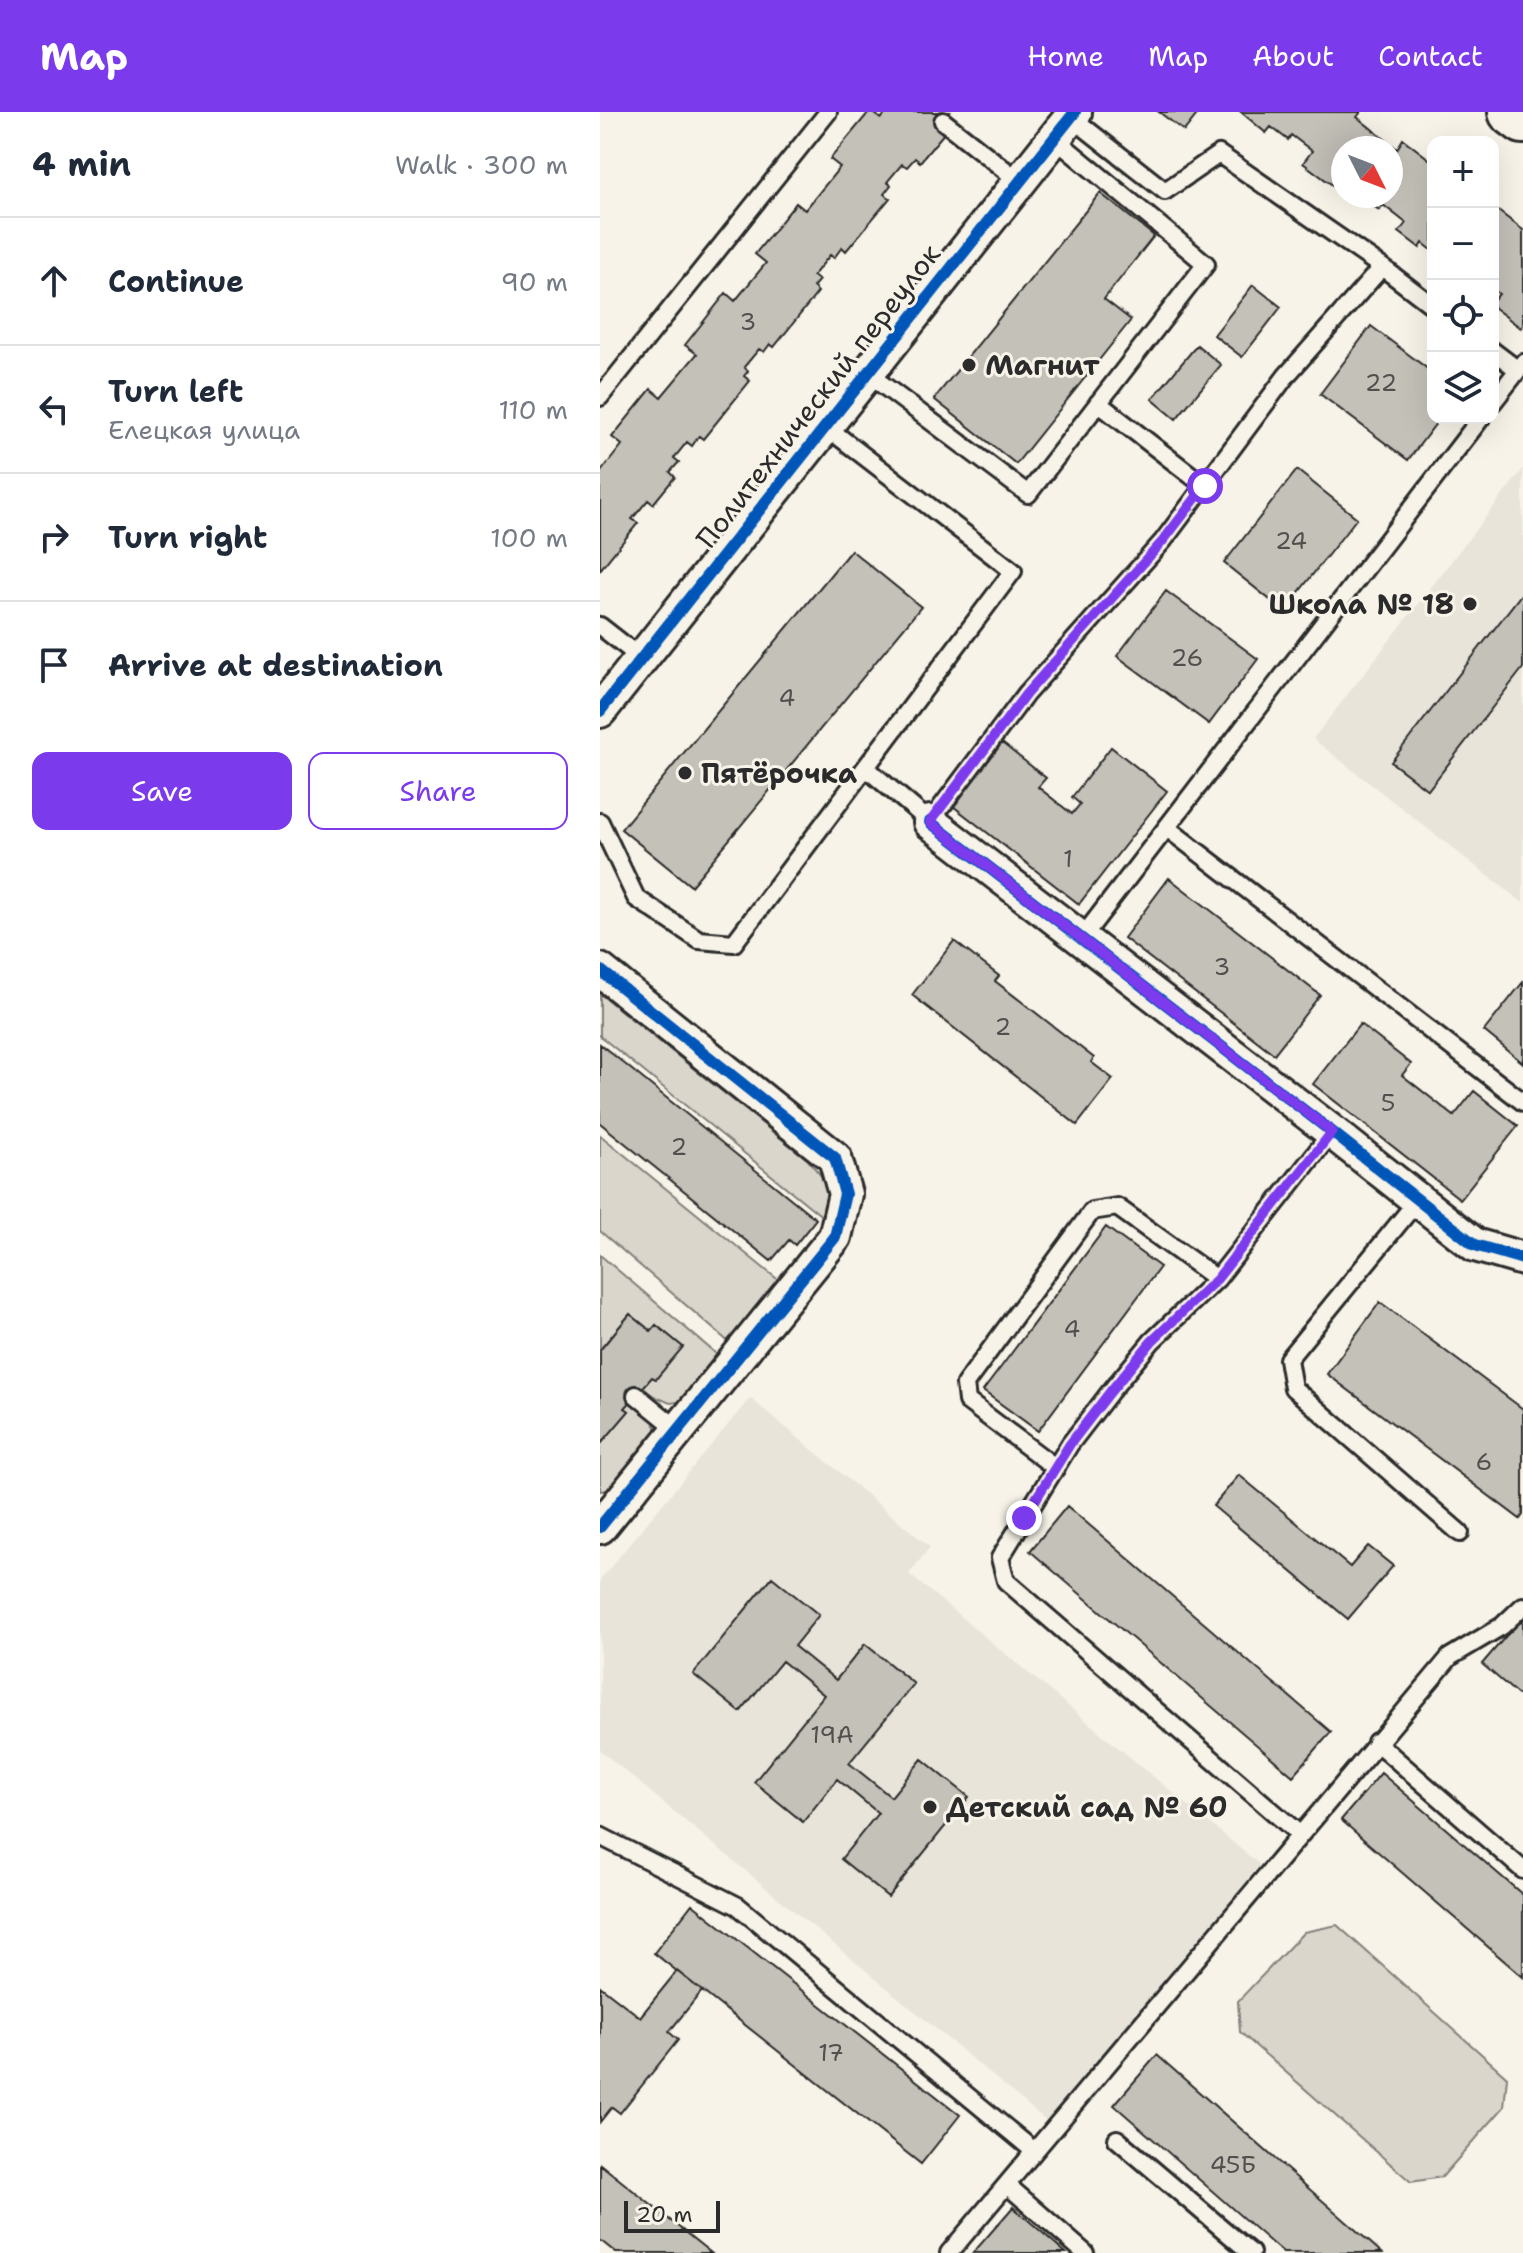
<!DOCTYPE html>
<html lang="en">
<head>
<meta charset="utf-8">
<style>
	body { margin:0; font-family:"Shantell Sans",sans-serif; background:#f6f6f7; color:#1f2937 }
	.controls { position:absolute; right:24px; top:24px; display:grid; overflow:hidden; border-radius:16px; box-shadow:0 8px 32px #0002 }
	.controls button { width:72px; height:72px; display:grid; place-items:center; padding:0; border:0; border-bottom:2px solid #e0e1e3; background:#fff; color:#1f2937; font:40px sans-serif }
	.compass { position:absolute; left:731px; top:24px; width:72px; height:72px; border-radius:50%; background:#fff; box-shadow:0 8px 32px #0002; rotate:132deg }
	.scale { position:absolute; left:24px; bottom:20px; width:96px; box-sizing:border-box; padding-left:8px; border:4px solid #2b2b2b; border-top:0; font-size:22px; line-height:28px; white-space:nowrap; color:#2b2b2b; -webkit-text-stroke:6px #f7f3e8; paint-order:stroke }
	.stop { position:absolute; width:24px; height:24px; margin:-18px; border:6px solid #7c3aed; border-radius:50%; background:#fff }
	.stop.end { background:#7c3aed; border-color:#fff; box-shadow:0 2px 8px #0008 }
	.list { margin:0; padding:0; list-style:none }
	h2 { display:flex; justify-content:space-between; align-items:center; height:104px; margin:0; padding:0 32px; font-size:34px }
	h2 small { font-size:26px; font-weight:400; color:#747a83 }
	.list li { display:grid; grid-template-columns:52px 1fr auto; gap:24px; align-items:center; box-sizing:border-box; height:128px; padding:0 32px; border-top:2px solid #e0e1e3 }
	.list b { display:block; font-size:30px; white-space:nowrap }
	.list p { margin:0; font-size:26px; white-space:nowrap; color:#747a83 }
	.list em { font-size:26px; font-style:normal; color:#747a83 }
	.actions { display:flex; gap:16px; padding:24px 32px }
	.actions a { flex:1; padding:18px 0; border:2px solid #7c3aed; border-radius:16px; text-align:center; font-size:28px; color:#7c3aed }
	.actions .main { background:#7c3aed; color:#fff }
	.icon { flex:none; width:44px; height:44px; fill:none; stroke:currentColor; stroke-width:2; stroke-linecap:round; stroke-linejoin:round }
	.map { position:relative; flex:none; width:923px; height:2141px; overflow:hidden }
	header { display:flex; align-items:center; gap:48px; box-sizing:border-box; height:112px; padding:0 40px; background:#7c3aed; color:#fff }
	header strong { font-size:38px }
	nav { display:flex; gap:44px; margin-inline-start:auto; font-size:28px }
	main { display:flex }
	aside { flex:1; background:#fff }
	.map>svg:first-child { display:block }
	.built { fill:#e8e4da }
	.green { fill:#dad6cc; stroke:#82807c; stroke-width:2 }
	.building { fill:#c4c1b9; stroke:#2b2b2b; stroke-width:2 }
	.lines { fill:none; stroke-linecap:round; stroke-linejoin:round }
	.lane-casing { stroke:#2b2b2b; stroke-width:22 }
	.street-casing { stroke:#2b2b2b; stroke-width:38 }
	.secondary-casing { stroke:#2b2b2b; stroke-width:50 }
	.lane { stroke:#f7f3e8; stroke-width:16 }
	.street { stroke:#f7f3e8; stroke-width:32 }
	.secondary { stroke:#f7f3e8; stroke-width:44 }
	.cycleway-casing { stroke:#f7f3e8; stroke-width:17 }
	.cycleway { stroke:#0057b8; stroke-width:12 }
	.route { stroke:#7c3aed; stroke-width:10 }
	.poi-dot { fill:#2b2b2b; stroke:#f7f3e8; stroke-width:3 }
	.labels { text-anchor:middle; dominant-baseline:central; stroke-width:6; stroke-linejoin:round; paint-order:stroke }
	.number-label { font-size:24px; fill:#51504e }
	.poi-label { font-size:28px; font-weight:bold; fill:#2b2b2b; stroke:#f7f3e8; text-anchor:start }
	.street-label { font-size:28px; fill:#2b2b2b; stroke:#f7f3e8 }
</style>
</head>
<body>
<header>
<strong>Map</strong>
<nav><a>Home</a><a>Map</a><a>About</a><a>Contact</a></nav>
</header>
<main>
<aside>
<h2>4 min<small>Walk · 300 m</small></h2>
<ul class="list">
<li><svg class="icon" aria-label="ahead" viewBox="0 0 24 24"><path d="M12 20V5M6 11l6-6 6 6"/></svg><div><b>Continue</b></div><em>90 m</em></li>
<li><svg class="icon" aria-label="left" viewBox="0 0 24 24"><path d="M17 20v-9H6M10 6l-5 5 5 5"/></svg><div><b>Turn left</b><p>Елецкая улица</p></div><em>110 m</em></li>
<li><svg class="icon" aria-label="right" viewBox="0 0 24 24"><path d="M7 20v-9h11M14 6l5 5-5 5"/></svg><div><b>Turn right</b></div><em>100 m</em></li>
<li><svg class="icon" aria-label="arrive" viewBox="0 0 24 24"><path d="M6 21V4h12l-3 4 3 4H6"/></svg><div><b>Arrive at destination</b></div></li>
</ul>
<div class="actions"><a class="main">Save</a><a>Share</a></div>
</aside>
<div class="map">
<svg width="923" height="2141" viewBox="0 0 923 2141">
	<rect width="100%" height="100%" fill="#f7f3e8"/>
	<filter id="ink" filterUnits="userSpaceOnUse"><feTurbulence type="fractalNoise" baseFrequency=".0125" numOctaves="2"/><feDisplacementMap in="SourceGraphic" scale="16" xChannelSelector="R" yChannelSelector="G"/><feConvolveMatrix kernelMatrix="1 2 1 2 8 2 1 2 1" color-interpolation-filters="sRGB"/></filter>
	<g filter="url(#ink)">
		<path class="built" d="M923,357V791L713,627Z
			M150,1286L330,1435L309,1462L660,1753L447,2009L0,1638V1468Z"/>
		<path class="green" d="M0,882L208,1048L228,1072L229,1110L0,924Z
			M0,1023L182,1171L131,1232L0,1119Z
			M0,1143L121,1246L86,1289L70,1291L40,1278L52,1265L56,1267L82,1235L56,1213L51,1219L30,1202L0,1237Z
			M31,1289C42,1298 59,1309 57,1324L13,1377L0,1379V1333L29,1299L25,1296Z
			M737,1813L907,1965L904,1995L842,2065L811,2070L640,1920L638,1889L704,1820Z"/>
		<path class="building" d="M269,0H273L281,7L287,0H350L339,14L345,20L320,50L315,46L307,55L302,52L287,70L291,73L284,82L290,86L246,139L242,135L234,146L230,143L213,164L219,168L213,175L218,180L174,235L170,232L164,240L159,237L144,255L148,259L144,264L150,269L103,327L99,324L92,334L87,330L74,346L79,350L70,360L75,365L53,392L48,388L32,407L38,411L0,458V361L22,333L12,325L51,277L61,285L97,242L85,233L126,181L135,189L166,151L155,142L196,91L205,98L240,55L230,47Z
			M559,0H599L584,19Z
			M641,0H761L757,5L797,37L803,27L833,50V139L823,131L820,136L799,120L806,111L783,93L779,98L762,85L757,91L747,84H791V36H743V81L703,51L712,39L691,23L688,28L671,15L666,21Z
			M500,81L554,124L504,187L531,208L416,352L334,287Z
			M897,98L923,118V213L921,216L893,195V189L899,182L893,177V102Z
			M653,173L681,195L642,245L614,223Z
			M771,214L833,261V306H840L808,348L720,282Z
			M597,233L621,253L576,307L552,287Z
			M697,358L757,406L684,499L624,451Z
			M251,438L321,495L91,774L21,717Z
			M566,479L658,547L609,612L517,544Z
			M923,480V556L828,678L791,650Z
			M402,631L446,666L438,675L472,702L480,692L472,685L511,635L567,679L479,792L353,694Z
			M569,766L720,883L674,942L524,826Z
			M354,829L399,864L395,869L494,946L491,950L513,967L477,1013L312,883Z
			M923,870V951L884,919Z
			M760,912L811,952L802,963L854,1004L874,979L918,1014L860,1087L713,972Z
			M0,932L216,1107L195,1133L189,1128L171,1149L0,1011Z
			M506,1115L560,1155L438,1319L383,1279Z
			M780,1190L923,1297V1403L920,1407L727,1262Z
			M30,1202L51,1219L56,1213L83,1235L56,1267L52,1265L25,1296L29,1299L0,1333V1238Z
			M639,1363L750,1455L768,1434L793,1454L748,1507L613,1394Z
			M467,1394L731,1620L693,1664L430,1439Z
			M172,1465L219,1503L194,1534L236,1568L265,1532L314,1572L249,1651L291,1685L322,1647L369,1685L288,1785L241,1747L278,1701L237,1667L203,1710L154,1670L224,1583L182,1549L140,1600L93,1562Z
			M923,1504V1587L882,1552Z
			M781,1661L923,1783V1865L741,1708Z
			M92,1792L360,2003L321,2052L54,1841Z
			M77,1859L102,1879L69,1920L78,1928L20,2001L12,1995L0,2010V1874L40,1905Z
			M557,1943L782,2141H683L514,1993Z
			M0,2052L111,2141H16L0,2128Z
			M413,2095L466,2141H373Z"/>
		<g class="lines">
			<defs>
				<path id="lane" d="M471,5L565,79L619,42L782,155L833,194
					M343,9L419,69
					M893,239L918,258L923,251
					M267,261L428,382L606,152L454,26
					M0,285L228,0
					M893,290L918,258
					M498,291L605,374
					M0,514L41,546
					M266,656L330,710L426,582L563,429L686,264L782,155
					M0,710L36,786L99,828L134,831L413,459L225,314
					M567,716L923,990
					M481,827L881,306
					M817,1089L688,1247L693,1276L860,1421
					M36,1283L79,1318
					M456,1356L367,1289L365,1272L492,1099L517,1095L617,1167
					M776,1630L923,1758
					M699,1722L406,1469L400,1446L470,1332L510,1280L552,1229L617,1167L732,1020
					M0,1724L138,1794L434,2039
					M517,2027L651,2141
					M407,2073L485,2141
					M349,2141L850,1545L902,1514L923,1494"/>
				<path id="street" d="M0,599L475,0
					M330,710L732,1020L875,1133L923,1147
					M0,858L235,1046L245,1082L235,1125L0,1415"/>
				<path id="secondary" d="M911,0L923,9"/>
			</defs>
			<use href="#lane" class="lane-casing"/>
			<use href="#street" class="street-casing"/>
			<use href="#secondary" class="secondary-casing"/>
			<use href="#lane" class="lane"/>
			<use href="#street" class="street"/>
			<use href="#secondary" class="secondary"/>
			<defs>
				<path id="cycleway" d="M0,599L475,0
					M330,710L732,1020L875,1133L923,1147
					M0,858L235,1046L245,1082L235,1125L0,1415"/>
			</defs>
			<use href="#cycleway" class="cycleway-casing"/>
			<use href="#cycleway" class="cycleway"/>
		</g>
	</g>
	<g class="lines" filter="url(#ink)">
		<path class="route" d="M424,1406L470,1332L510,1280L552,1229L617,1167L732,1020L330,710L426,582L563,429L605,374"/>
	</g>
	<g class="poi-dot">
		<circle cx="369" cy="253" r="8"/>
		<circle cx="870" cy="492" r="8"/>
		<circle cx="85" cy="661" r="8"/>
		<circle cx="330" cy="1695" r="8"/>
	</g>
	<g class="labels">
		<g class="number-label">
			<text x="148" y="210">3</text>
			<text x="781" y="271">22</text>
			<text x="691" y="429">24</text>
			<text x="587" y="546">26</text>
			<text x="187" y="586">4</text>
			<text x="468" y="747">1</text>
			<text x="622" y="855">3</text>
			<text x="403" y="915">2</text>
			<text x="788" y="991">5</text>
			<text x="79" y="1035">2</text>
			<text x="472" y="1217">4</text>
			<text x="884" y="1350">6</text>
			<text x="232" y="1623">19А</text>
			<text x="231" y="1941">17</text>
			<text x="633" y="2053">45Б</text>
		</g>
		<g class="poi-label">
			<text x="385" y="253">Магнит</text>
			<text x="854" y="492" text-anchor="end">Школа № 18</text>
			<text x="101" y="661">Пятёрочка</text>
			<text x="346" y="1695">Детский сад № 60</text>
		</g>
		<g class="street-label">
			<text transform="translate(218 284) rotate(-52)">Политехнический переулок</text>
		</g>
	</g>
</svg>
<div class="controls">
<button>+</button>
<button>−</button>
<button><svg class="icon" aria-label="locate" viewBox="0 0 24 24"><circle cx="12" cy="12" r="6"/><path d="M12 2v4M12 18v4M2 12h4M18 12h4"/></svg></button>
<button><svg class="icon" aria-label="layers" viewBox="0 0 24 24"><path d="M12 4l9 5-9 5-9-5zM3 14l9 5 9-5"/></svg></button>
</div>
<svg class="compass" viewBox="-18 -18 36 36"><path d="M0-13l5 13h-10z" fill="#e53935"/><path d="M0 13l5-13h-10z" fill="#747a83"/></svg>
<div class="scale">20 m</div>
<div class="stop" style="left:605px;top:374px"></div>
<div class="stop end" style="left:424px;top:1406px"></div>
</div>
</main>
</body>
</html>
